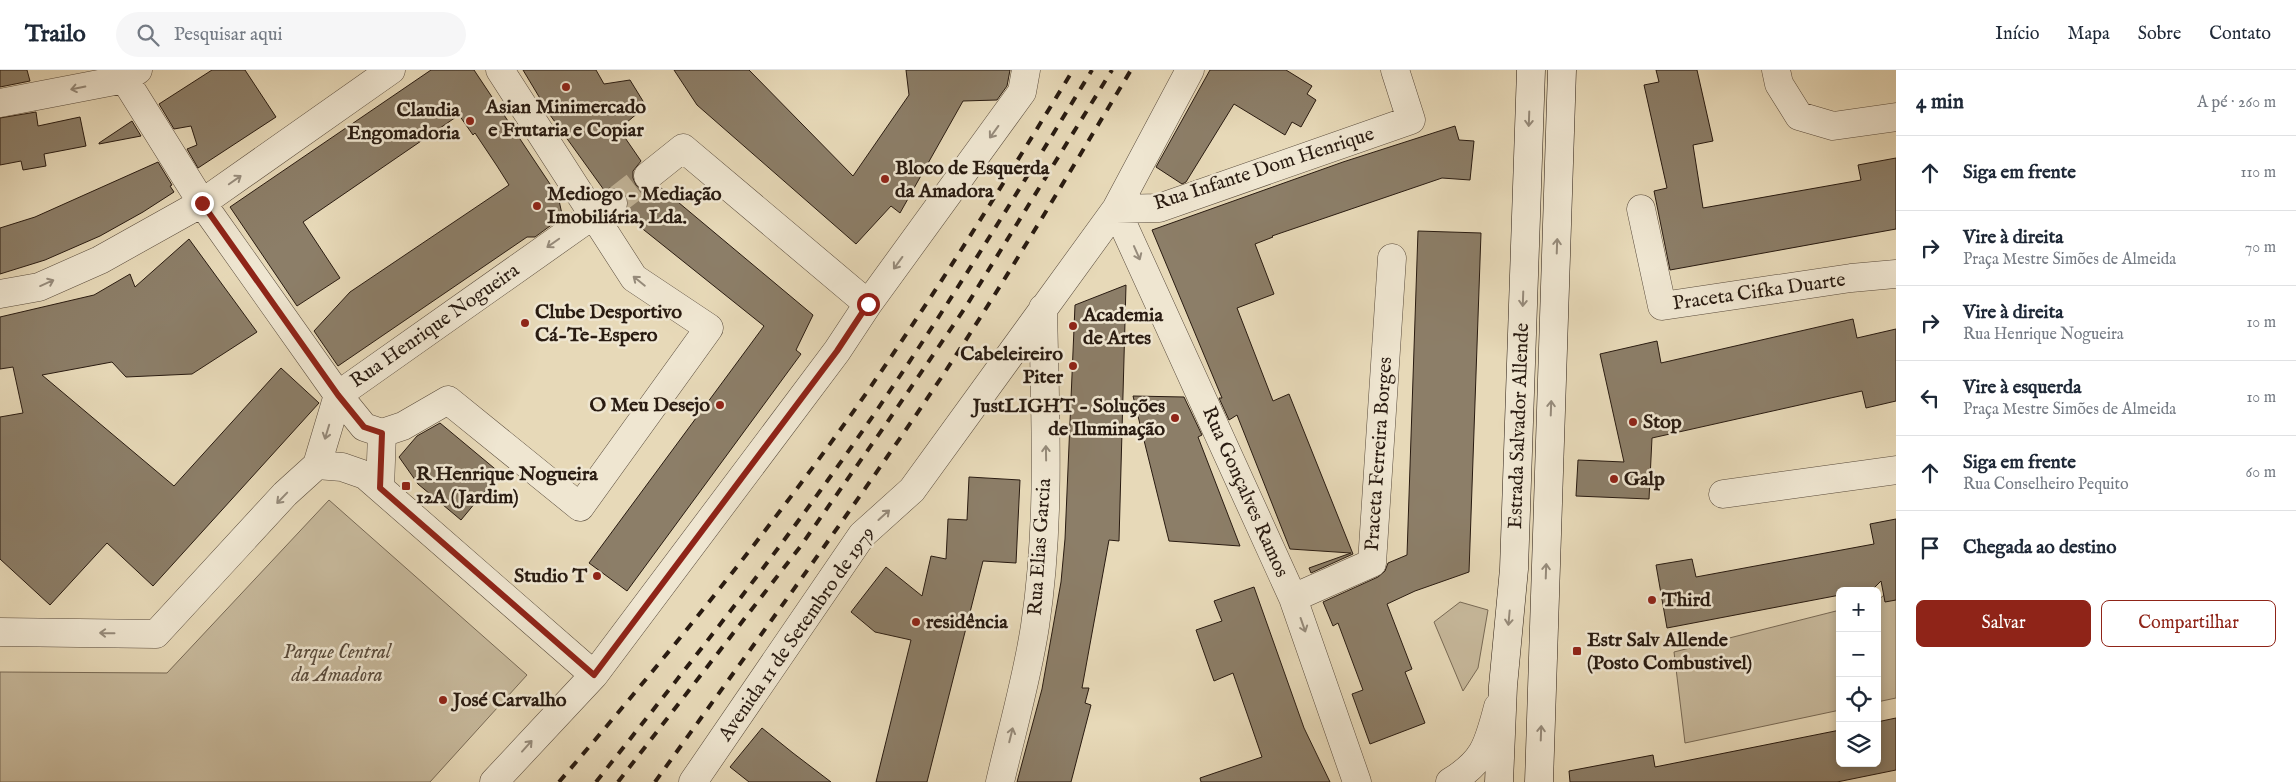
<!DOCTYPE html>
<html lang="pt">
<head>
<meta charset="utf-8">
<style>
	body { margin:0; font-family:"IM FELL English",serif; background:#f6f6f7; color:#1f2937 }
	.controls { position:absolute; right:15px; bottom:15px; display:grid; overflow:hidden; border-radius:8px; box-shadow:0 2px 8px #0003 }
	.controls button { width:45px; height:45px; display:grid; place-items:center; padding:0; border:0; border-bottom:1px solid #e0e1e3; background:#fff; color:#1f2937; font:25px sans-serif }
	.stop { position:absolute; width:15px; height:15px; margin:-11px; border:4px solid #8f2418; border-radius:50%; background:#fff }
	.stop.end { background:#8f2418; border-color:#fff; box-shadow:0 1px 5px #0008 }
	.list { margin:0; padding:0; list-style:none }
	h2 { display:flex; justify-content:space-between; align-items:center; height:65px; margin:0; padding:0 20px; font-size:21px }
	h2 small { font-size:16px; font-weight:400; color:#747a83 }
	.list li { display:grid; grid-template-columns:32px 1fr auto; gap:15px; align-items:center; box-sizing:border-box; height:75px; padding:0 20px; border-top:1px solid #e0e1e3 }
	.list b { display:block; font-size:19px; white-space:nowrap }
	.list p { margin:0; font-size:16px; white-space:nowrap; color:#747a83 }
	.list em { font-size:16px; font-style:normal; color:#747a83 }
	.actions { display:flex; gap:10px; padding:15px 20px }
	.actions a { flex:1; padding:11px 0; border:1px solid #8f2418; border-radius:8px; text-align:center; font-size:18px; color:#8f2418 }
	.actions .main { background:#8f2418; color:#fff }
	.icon { flex:none; width:28px; height:28px; fill:none; stroke:currentColor; stroke-width:2; stroke-linecap:round; stroke-linejoin:round }
	.map { position:relative; flex:none; width:1896px; height:712px; overflow:hidden }
	header { display:flex; align-items:center; gap:30px; box-sizing:border-box; height:70px; padding:0 25px; background:#fff; border-bottom:1px solid #e0e1e3 }
	header strong { font-size:24px }
	nav { display:flex; gap:28px; margin-inline-start:auto; font-size:18px }
	.search { width:350px; height:45px; background:#f6f6f7; display:flex; align-items:center; gap:12px; box-sizing:border-box; padding:0 18px; border-radius:28px; color:#747a83; font-size:19px }
	main { display:flex }
	aside { flex:1; background:#fff }
	.map>svg:first-child { display:block }
	.green { fill:#c7b99c; stroke:#786a56 }
	.building { fill:#8c7e68; stroke:#291b11 }
	.lines { fill:none; stroke-linecap:round; stroke-linejoin:round }
	.minor-tunnel { stroke:#c1b397; stroke-width:28; stroke-dasharray:28 14; stroke-linecap:butt }
	.minor-casing { stroke:#584a3b; stroke-width:29 }
	.tertiary-casing { stroke:#584a3b; stroke-width:29 }
	.secondary-casing { stroke:#291b11; stroke-width:29 }
	.minor { stroke:#efe6d1; stroke-width:28 }
	.tertiary { stroke:#efe6d1; stroke-width:28 }
	.secondary { stroke:#efe6d1; stroke-width:28 }
	.rail { stroke:#291b11; stroke-width:4; stroke-dasharray:9 9; stroke-linecap:butt }
	.oneway { stroke:#968b7b }
	.route { stroke:#8f2418; stroke-width:6 }
	.poi-dot { fill:#8f2418; stroke:#efe6d1; stroke-width:2 }
	.labels { text-anchor:middle; dominant-baseline:central; stroke-width:5; stroke-linejoin:round; paint-order:stroke }
	.poi-label { font-size:20px; font-weight:bold; fill:#291b11; stroke:#efe6d1; text-anchor:start }
	.street-label { font-size:20px; fill:#291b11; stroke:#efe6d1 }
	.park-label { font-size:20px; font-style:italic; fill:#584a3b; stroke:#efe6d1 }
</style>
</head>
<body>
<header>
<strong>Trailo</strong>
<div class="search"><svg class="icon" aria-label="search" viewBox="0 0 24 24"><circle cx="10" cy="10" r="6"/><path d="M15 15l6 6"/></svg>Pesquisar aqui</div>
<nav><a>Início</a><a>Mapa</a><a>Sobre</a><a>Contato</a></nav>
</header>
<main>
<div class="map">
<svg width="1896" height="712" viewBox="0 0 1896 712">
	<rect width="100%" height="100%" fill="#e7d9b8"/>
	<filter id="stains"><feTurbulence type="fractalNoise" baseFrequency=".004" numOctaves="4"/><feColorMatrix values="0 0 0 0 .2 0 0 0 0 .09 0 0 0 0 .02 0 0 0 .5 -.17"/></filter>
	<radialGradient id="worn" r=".72"><stop offset=".6" stop-color="#630" stop-opacity="0"/><stop offset="1" stop-color="#630" stop-opacity=".3"/></radialGradient>
	<path class="green" d="M329,430L527,605L430,712H0V602L167,603Z
		M1896,515V628L1877,632V531Z
		M1460,532L1488,540L1478,598L1463,621L1434,552Z
		M1840,540V640L1685,673L1674,582Z"/>
	<path class="building" d="M0,0H27L30,11L0,17Z
		M212,0H245L276,47L198,98L187,79L197,75L191,56L174,59L159,34Z
		M431,0H474L558,126L562,144L561,148L535,167H527L338,296L314,261L350,222L509,115L497,96L475,63L473,65L459,45L303,152L340,208L297,236L230,137Z
		M523,0H596L604,14L630,10L646,36L619,59L641,91L633,101V108L636,115L642,120L650,121L660,117L813,245L796,280L801,284L627,521L589,493L764,256L624,144L629,133L626,125L621,120L613,117L604,120L550,45Z
		M674,0H749L853,106L909,25L906,0H1010L1007,16L997,30L963,31L900,143L891,136L856,174L697,35Z
		M1210,0H1286L1312,16L1307,24L1316,30L1301,57L1292,52L1285,65L1234,34L1186,112L1182,114L1156,97Z
		M1656,0H1697L1713,71L1693,75L1703,138L1861,110L1858,95L1896,88V159L1670,200L1654,121L1667,118L1644,15L1659,12Z
		M36,42L38,56L80,47L86,76L44,84L46,96L23,100L21,91L0,95V48Z
		M132,51L141,66L99,74V73Z
		M1455,56L1459,70L1474,71L1470,110L1442,108L1272,166L1273,167L1255,174L1274,224L1237,238L1273,331L1289,324L1353,484L1311,503L1309,498L1351,483L1290,479L1237,345L1229,350L1219,328H1222L1152,160L1343,92Z
		M158,92L172,115L170,116L174,122L143,142L100,166L45,190L0,204V158L35,147Z
		M1418,161L1481,163L1469,502L1415,521L1387,534L1412,599L1405,602L1425,653L1370,674L1352,624L1363,620L1338,553L1333,556L1323,532L1378,507L1385,501L1388,493L1407,485Z
		M189,169L257,262L192,304L126,307L112,292L42,305L174,416L281,298L319,333L153,516L107,473L50,535L0,489V347L23,343L13,297L0,299V247L94,225L130,204L135,217Z
		M1126,215L1119,471L1109,470L1082,618H1089L1085,633L1091,635L1071,712H1017L1042,619L1061,512L1065,469L1075,235Z
		M1853,249L1857,268L1896,259V331L1866,338L1862,321L1652,368L1649,429L1576,426L1578,390L1624,392L1600,284L1657,271L1661,293Z
		M1133,326L1184,327L1202,365L1198,367L1240,476L1169,471Z
		M440,353L500,403L461,450L418,414L399,387L417,366Z
		M969,407L1020,410L1016,493L983,491L927,712H876L911,570L875,562L851,542L886,497L922,526L931,486L946,489L948,449L967,450Z
		M1896,449V530L1885,532L1881,511L1873,519L1840,521V525L1667,558L1656,495L1692,489L1696,507L1874,474L1870,454Z
		M1254,517L1304,658L1330,712H1201L1200,708L1262,687L1233,603L1214,611L1196,560L1222,551L1214,531Z
		M1896,648V700L1837,712H1570L1569,701L1653,685L1655,697L1840,660V693H1877V652Z
		M762,658L793,683L831,712H749L730,697Z"/>
	<g class="lines">
		<path class="minor-tunnel" d="M613,133L648,106"/>
		<defs>
			<path id="minor" d="M119,0L202,133L338,325L364,357L382,363L403,356L448,330L580,437L709,258L634,208L500,0
				M1776,0L1779,14L1799,46L1833,56L1896,47
				M0,33L125,9L138,0
				M648,106L683,78L868,234
				M1641,139L1662,236L1851,208L1896,204
				M0,224L39,217L100,190L202,133L391,0
				M317,395L342,397L365,405L594,605
				M380,418L382,363
				M1723,424L1896,400
				M1293,528L1372,493L1392,188
				M0,562L156,564L285,424L317,395L338,325L593,145L613,133
				M494,712L594,605L837,281L868,234L1022,22L1026,0
				M693,712L862,465L912,420L1116,139L1190,0
				M1000,712C1012,660 1027,609 1035,556C1051,451 1045,344 1043,238
				M1357,712L1293,528L1116,139L1159,138L1411,50L1395,0"/>
			<path id="tertiary" d="M1450,712C1485,691 1488,674 1498,637"/>
			<path id="secondary" d="M1499,712L1503,616L1514,499L1531,0
				M1539,712L1562,0"/>
		</defs>
		<use href="#minor" class="minor-casing"/>
		<use href="#tertiary" class="tertiary-casing"/>
		<use href="#secondary" class="secondary-casing"/>
		<use href="#minor" class="minor"/>
		<use href="#tertiary" class="tertiary"/>
		<use href="#secondary" class="secondary"/>
		<path class="rail" d="M559,712C664,590 765,466 858,335C934,226 1004,113 1073,0
			M596,712C672,616 748,521 820,421C918,286 1005,143 1092,0
			M618,712L800,477L884,357L965,238L1112,0
			M655,712C751,578 849,445 941,308C1008,207 1069,103 1131,0"/>
	</g>
	<defs><path id="oneway-shaft" d="M-6 0H5M1.5-3L5.5 0L1.5 3" fill="none" stroke-width="1.6" stroke-linecap="round" stroke-linejoin="round" transform="scale(1.25)"/></defs>
	<g class="oneway">
		<use href="#oneway-shaft" transform="translate(78 18) rotate(169)"/>
		<use href="#oneway-shaft" transform="translate(1529 49) rotate(92)"/>
		<use href="#oneway-shaft" transform="translate(994 62) rotate(126)"/>
		<use href="#oneway-shaft" transform="translate(235 110) rotate(-35)"/>
		<use href="#oneway-shaft" transform="translate(553 173) rotate(145)"/>
		<use href="#oneway-shaft" transform="translate(1557 176) rotate(-88)"/>
		<use href="#oneway-shaft" transform="translate(1137 183) rotate(66)"/>
		<use href="#oneway-shaft" transform="translate(898 193) rotate(126)"/>
		<use href="#oneway-shaft" transform="translate(639 211) rotate(-141)"/>
		<use href="#oneway-shaft" transform="translate(47 213) rotate(-24)"/>
		<use href="#oneway-shaft" transform="translate(1523 229) rotate(92)"/>
		<use href="#oneway-shaft" transform="translate(1551 338) rotate(-88)"/>
		<use href="#oneway-shaft" transform="translate(327 362) rotate(107)"/>
		<use href="#oneway-shaft" transform="translate(1046 383) rotate(-91)"/>
		<use href="#oneway-shaft" transform="translate(282 428) rotate(134)"/>
		<use href="#oneway-shaft" transform="translate(884 445) rotate(-42)"/>
		<use href="#oneway-shaft" transform="translate(1546 501) rotate(-88)"/>
		<use href="#oneway-shaft" transform="translate(1509 548) rotate(95)"/>
		<use href="#oneway-shaft" transform="translate(1303 555) rotate(71)"/>
		<use href="#oneway-shaft" transform="translate(107 563) rotate(-179)"/>
		<use href="#oneway-shaft" transform="translate(1541 663) rotate(-88)"/>
		<use href="#oneway-shaft" transform="translate(1011 665) rotate(-76)"/>
		<use href="#oneway-shaft" transform="translate(527 676) rotate(-48)"/>
	</g>
	<g class="lines">
		<path class="route" d="M202,133L338,325L364,357L382,363L380,418L594,605L837,281L868,234"/>
	</g>
	<g class="poi-dot">
		<circle cx="566" cy="17" r="5"/>
		<circle cx="470" cy="51" r="5"/>
		<circle cx="885" cy="109" r="5"/>
		<circle cx="537" cy="136" r="5"/>
		<circle cx="525" cy="253" r="5"/>
		<circle cx="1073" cy="256" r="5"/>
		<circle cx="1073" cy="296" r="5"/>
		<circle cx="720" cy="335" r="5"/>
		<circle cx="1175" cy="348" r="5"/>
		<circle cx="1633" cy="352" r="5"/>
		<circle cx="1614" cy="409" r="5"/>
		<rect x="401" y="411" width="10" height="10" rx="2.5"/>
		<circle cx="597" cy="506" r="5"/>
		<circle cx="1652" cy="530" r="5"/>
		<circle cx="916" cy="552" r="5"/>
		<rect x="1572" y="576" width="10" height="10" rx="2.5"/>
		<circle cx="443" cy="630" r="5"/>
	</g>
	<g class="labels">
		<g class="poi-label">
			<text x="566" y="37" text-anchor="middle">Asian Minimercado<tspan x="566" dy="23">e Frutaria e Copiar</tspan></text>
			<text x="460" y="40" text-anchor="end">Claudia<tspan x="460" dy="23">Engomadoria</tspan></text>
			<text x="895" y="98">Bloco de Esquerda<tspan x="895" dy="23">da Amadora</tspan></text>
			<text x="547" y="124">Mediogo - Mediação<tspan x="547" dy="23">Imobiliária, Lda.</tspan></text>
			<text x="535" y="242">Clube Desportivo<tspan x="535" dy="23">Cá-Te-Espero</tspan></text>
			<text x="1083" y="245">Academia<tspan x="1083" dy="23">de Artes</tspan></text>
			<text x="1063" y="284" text-anchor="end">Cabeleireiro<tspan x="1063" dy="23">Piter</tspan></text>
			<text x="710" y="335" text-anchor="end">O Meu Desejo</text>
			<text x="1165" y="336" text-anchor="end">JustLIGHT - Soluções<tspan x="1165" dy="23">de Iluminação</tspan></text>
			<text x="1643" y="352">Stop</text>
			<text x="416" y="404">R Henrique Nogueira<tspan x="416" dy="23">12A (Jardim)</tspan></text>
			<text x="1624" y="409">Galp</text>
			<text x="587" y="506" text-anchor="end">Studio T</text>
			<text x="1662" y="530">Third</text>
			<text x="926" y="552">residência</text>
			<text x="1587" y="570">Estr Salv Allende<tspan x="1587" dy="23">(Posto Combustivel)</tspan></text>
			<text x="453" y="630">José Carvalho</text>
		</g>
		<g class="street-label">
			<text transform="translate(1264 99) rotate(-18)">Rua Infante Dom Henrique</text>
			<text transform="translate(1759 222) rotate(-8)">Praceta Cifka Duarte</text>
			<text transform="translate(435 256) rotate(-35)">Rua Henrique Nogueira</text>
			<text transform="translate(1519 356) rotate(-88)">Estrada Salvador Allende</text>
			<text transform="translate(1379 384) rotate(-86)">Praceta Ferreira Borges</text>
			<text transform="translate(1245 422) rotate(66)">Rua Gonçalves Ramos</text>
			<text transform="translate(1040 477) rotate(-86)">Rua Elias Garcia</text>
			<text transform="translate(797 564) rotate(-55)">Avenida 11 de Setembro de 1979</text>
		</g>
		<g class="park-label">
			<text x="337" y="582">Parque Central<tspan x="337" dy="23">da Amadora</tspan></text>
		</g>
	</g>
	<rect width="100%" height="100%" filter="url(#stains)"/>
	<rect width="100%" height="100%" fill="url(#worn)"/>
</svg>
<div class="controls">
<button>+</button>
<button>−</button>
<button><svg class="icon" aria-label="locate" viewBox="0 0 24 24"><circle cx="12" cy="12" r="6"/><path d="M12 2v4M12 18v4M2 12h4M18 12h4"/></svg></button>
<button><svg class="icon" aria-label="layers" viewBox="0 0 24 24"><path d="M12 4l9 5-9 5-9-5zM3 14l9 5 9-5"/></svg></button>
</div>
<div class="stop" style="left:868px;top:234px"></div>
<div class="stop end" style="left:202px;top:133px"></div>
</div>
<aside>
<h2>4 min<small>A pé · 260 m</small></h2>
<ul class="list">
<li><svg class="icon" aria-label="ahead" viewBox="0 0 24 24"><path d="M12 20V5M6 11l6-6 6 6"/></svg><div><b>Siga em frente</b></div><em>110 m</em></li>
<li><svg class="icon" aria-label="right" viewBox="0 0 24 24"><path d="M7 20v-9h11M14 6l5 5-5 5"/></svg><div><b>Vire à direita</b><p>Praça Mestre Simões de Almeida</p></div><em>70 m</em></li>
<li><svg class="icon" aria-label="right" viewBox="0 0 24 24"><path d="M7 20v-9h11M14 6l5 5-5 5"/></svg><div><b>Vire à direita</b><p>Rua Henrique Nogueira</p></div><em>10 m</em></li>
<li><svg class="icon" aria-label="left" viewBox="0 0 24 24"><path d="M17 20v-9H6M10 6l-5 5 5 5"/></svg><div><b>Vire à esquerda</b><p>Praça Mestre Simões de Almeida</p></div><em>10 m</em></li>
<li><svg class="icon" aria-label="ahead" viewBox="0 0 24 24"><path d="M12 20V5M6 11l6-6 6 6"/></svg><div><b>Siga em frente</b><p>Rua Conselheiro Pequito</p></div><em>60 m</em></li>
<li><svg class="icon" aria-label="arrive" viewBox="0 0 24 24"><path d="M6 21V4h12l-3 4 3 4H6"/></svg><div><b>Chegada ao destino</b></div></li>
</ul>
<div class="actions"><a class="main">Salvar</a><a>Compartilhar</a></div>
</aside>
</main>
</body>
</html>
